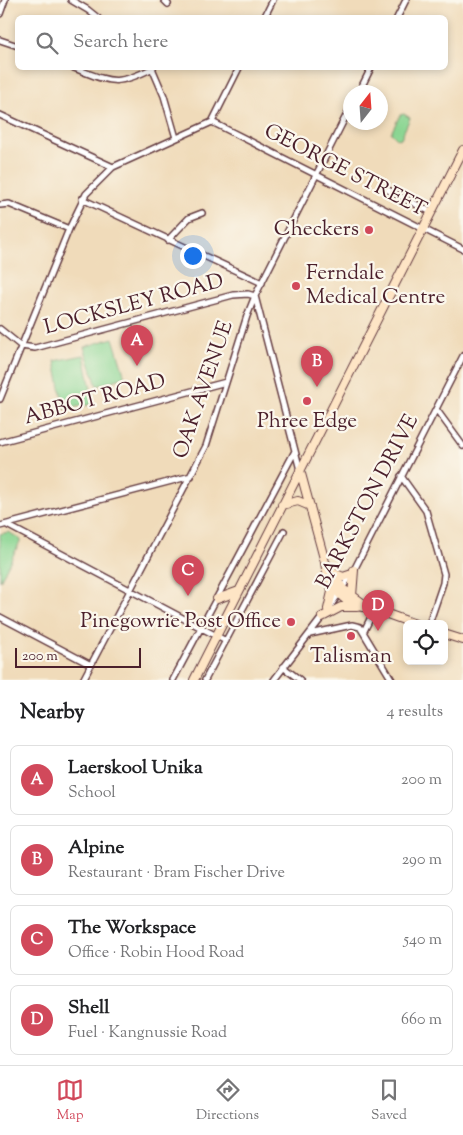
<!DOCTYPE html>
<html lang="en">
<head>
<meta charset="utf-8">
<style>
	body { margin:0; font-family:"Sorts Mill Goudy",serif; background:#f2f2f2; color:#202124 }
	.controls { position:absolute; right:15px; bottom:15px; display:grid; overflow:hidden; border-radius:8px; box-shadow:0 2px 8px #0003 }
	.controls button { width:45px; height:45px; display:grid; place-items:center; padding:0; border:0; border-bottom:1px solid #e0e0e0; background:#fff; color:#202124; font:25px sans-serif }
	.compass { position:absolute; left:343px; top:85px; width:45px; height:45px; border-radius:50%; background:#fff; box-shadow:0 2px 8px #0003; rotate:17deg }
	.scale { position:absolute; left:15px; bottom:12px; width:126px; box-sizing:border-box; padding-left:5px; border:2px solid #4a1f2b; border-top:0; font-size:14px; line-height:18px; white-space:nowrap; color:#4a1f2b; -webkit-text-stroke:4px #fbf7ec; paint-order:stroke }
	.you { position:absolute; left:192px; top:255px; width:18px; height:18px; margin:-12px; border:4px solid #fff; border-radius:50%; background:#1a73e8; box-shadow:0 0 0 8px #1a73e833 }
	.badge { display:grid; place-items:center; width:32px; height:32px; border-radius:50%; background:#d1495b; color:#fff; font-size:16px; font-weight:700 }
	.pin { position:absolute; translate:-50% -41px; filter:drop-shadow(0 1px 2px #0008) }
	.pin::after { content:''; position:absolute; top:26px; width:18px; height:15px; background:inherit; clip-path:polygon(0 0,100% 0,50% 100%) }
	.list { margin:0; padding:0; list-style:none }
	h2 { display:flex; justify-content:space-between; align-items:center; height:65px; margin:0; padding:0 20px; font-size:21px }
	h2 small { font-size:16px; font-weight:400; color:#757577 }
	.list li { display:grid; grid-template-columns:32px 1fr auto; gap:15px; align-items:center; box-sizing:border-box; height:70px; margin:0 10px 10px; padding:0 10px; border:1px solid #e0e0e0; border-radius:8px }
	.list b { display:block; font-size:19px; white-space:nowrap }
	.list p { margin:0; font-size:16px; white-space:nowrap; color:#757577 }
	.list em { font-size:16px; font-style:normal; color:#757577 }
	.icon { flex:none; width:28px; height:28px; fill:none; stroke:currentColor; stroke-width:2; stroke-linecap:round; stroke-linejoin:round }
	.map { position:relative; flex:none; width:463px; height:680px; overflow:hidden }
	.search { position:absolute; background:#fff; box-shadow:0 2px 8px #0003; left:15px; right:15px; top:15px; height:55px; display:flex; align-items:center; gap:12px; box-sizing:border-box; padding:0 18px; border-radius:8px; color:#757577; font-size:19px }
	.sheet { height:385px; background:#fff }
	nav { display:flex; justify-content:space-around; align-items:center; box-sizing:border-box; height:70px; border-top:1px solid #e0e0e0; background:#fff; font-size:14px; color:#757577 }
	nav a { display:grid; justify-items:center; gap:2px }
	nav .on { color:#d1495b }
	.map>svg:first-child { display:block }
	.green { fill:#8ad592; stroke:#6a7a5e }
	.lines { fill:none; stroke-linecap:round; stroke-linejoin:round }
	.street-casing { stroke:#633b40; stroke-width:8 }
	.secondary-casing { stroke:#633b40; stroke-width:10 }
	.street { stroke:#fff; stroke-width:5 }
	.secondary { stroke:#fee5c5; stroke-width:8 }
	.poi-dot { fill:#d1495b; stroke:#fbf7ec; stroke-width:2 }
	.labels { text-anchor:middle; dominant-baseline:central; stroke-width:4.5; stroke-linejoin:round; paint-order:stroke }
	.street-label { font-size:21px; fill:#4a1f2b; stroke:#fbf7ec }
	.poi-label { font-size:21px; fill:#4a1f2b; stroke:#fbf7ec; text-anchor:end }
</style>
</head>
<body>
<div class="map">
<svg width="463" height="680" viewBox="0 0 463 680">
	<rect width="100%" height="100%" fill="#fbf7ec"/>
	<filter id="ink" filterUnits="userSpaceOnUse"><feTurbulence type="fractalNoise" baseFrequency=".02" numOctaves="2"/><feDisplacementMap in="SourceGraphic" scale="10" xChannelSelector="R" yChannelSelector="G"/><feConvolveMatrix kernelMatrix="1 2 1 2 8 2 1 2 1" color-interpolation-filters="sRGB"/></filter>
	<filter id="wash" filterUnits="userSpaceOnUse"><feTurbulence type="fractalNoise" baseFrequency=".0096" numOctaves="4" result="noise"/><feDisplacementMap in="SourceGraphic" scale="20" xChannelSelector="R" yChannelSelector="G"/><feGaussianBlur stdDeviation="1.12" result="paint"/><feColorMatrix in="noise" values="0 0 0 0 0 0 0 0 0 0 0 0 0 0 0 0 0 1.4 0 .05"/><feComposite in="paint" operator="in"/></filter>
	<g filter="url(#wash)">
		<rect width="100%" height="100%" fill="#f0dbba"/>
		<path class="green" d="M404,114L410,118L401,138L397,139L391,133L400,115Z
			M113,338L125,377L97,386L84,347Z
			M84,355L94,404L64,409L55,361Z
			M9,532L21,540L0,581V534Z"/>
	</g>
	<g filter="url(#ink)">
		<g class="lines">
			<defs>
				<path id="street" d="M71,0L88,10L98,18
					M164,0L168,4
					M0,14L5,0
					M264,18L273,0
					M397,18L406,0
					M0,40L18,46
					M74,68C111,82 115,87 153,68
					M152,68L164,96L176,138
					M359,92L371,68
					M0,115L113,167
					M212,122L463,249
					M212,122L239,68
					M386,189L431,212
					M82,199L262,283
					M0,205L9,204L69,229
					M168,240L189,218L202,213
					M0,329L21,346L35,348L233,295L248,294L255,296L300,470
					M0,399L69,229L86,194L113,167L212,122
					M436,409L463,446
					M0,442L226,382
					M401,476L426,511L444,574L443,583L429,624
					M7,525L226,641
					M0,526L191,476
					M330,607L354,570L463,356
					M0,617L91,665
					M364,631L370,619L381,612
					M310,634L352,625L360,627L392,680
					M283,667L300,680
					M83,680L206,446L247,316L255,296L350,108
					M173,680L295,451
					M205,680L284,531
					M274,680L323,616"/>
				<path id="secondary" d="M300,470L325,562C326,583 346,609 368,607
					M282,505L298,501L310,506
					M325,562L343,589L368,607L415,624
					M332,572L343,577L352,574
					M352,596L354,570
					M217,599L239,591
					M328,609L332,592L331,584
					M322,617L341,607H357
					M444,634L463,640
					M194,680L463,150"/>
			</defs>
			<use href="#street" class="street-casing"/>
			<use href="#secondary" class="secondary-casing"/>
			<use href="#street" class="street"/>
			<use href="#secondary" class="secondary"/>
		</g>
	</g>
	<g class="poi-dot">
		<circle cx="369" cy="230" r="5"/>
		<circle cx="296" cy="286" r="5"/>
		<circle cx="307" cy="401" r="5"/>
		<circle cx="291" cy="622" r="5"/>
		<circle cx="351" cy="636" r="5"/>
	</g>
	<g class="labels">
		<g class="street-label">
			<text transform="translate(345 171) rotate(27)">GEORGE STREET</text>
			<text transform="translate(134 305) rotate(-15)">LOCKSLEY ROAD</text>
			<text transform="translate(204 390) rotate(-71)">OAK AVENUE</text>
			<text transform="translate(95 400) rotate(-15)">ABBOT ROAD</text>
			<text transform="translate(368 502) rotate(-62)">BARKSTON DRIVE</text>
		</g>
		<g class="poi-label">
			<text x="359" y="230">Checkers</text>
			<text x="306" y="274" text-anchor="start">Ferndale<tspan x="306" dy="24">Medical Centre</tspan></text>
			<text x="307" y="422" text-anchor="middle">Phree Edge</text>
			<text x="281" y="622">Pinegowrie Post Office</text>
			<text x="351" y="657" text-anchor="middle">Talisman</text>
		</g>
	</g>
</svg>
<div class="controls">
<button><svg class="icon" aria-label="locate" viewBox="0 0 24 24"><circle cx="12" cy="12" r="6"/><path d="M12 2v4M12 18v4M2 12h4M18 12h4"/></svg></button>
</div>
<svg class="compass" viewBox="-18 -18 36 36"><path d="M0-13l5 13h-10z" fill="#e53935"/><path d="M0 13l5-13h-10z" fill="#757577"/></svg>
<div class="scale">200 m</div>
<div class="you"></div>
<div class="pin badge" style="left:137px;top:366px">A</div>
<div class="pin badge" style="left:317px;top:387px">B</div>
<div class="pin badge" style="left:188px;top:596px">C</div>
<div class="pin badge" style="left:378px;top:631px">D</div>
<div class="search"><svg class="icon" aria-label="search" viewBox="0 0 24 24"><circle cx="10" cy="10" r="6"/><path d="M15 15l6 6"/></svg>Search here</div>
</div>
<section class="sheet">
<h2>Nearby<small>4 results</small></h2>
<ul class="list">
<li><span class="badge">A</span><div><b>Laerskool Unika</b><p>School</p></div><em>200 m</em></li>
<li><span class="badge">B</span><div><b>Alpine</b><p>Restaurant · Bram Fischer Drive</p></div><em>290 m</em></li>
<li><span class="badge">C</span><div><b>The Workspace</b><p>Office · Robin Hood Road</p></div><em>540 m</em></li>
<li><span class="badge">D</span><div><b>Shell</b><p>Fuel · Kangnussie Road</p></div><em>660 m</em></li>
</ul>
</section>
<nav>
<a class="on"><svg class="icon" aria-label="map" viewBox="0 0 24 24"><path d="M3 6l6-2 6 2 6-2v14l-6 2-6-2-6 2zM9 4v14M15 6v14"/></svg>Map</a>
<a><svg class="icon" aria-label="directions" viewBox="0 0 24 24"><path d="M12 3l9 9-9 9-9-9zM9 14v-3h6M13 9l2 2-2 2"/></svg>Directions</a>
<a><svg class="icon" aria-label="saved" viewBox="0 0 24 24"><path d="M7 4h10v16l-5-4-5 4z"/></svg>Saved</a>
</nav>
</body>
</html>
